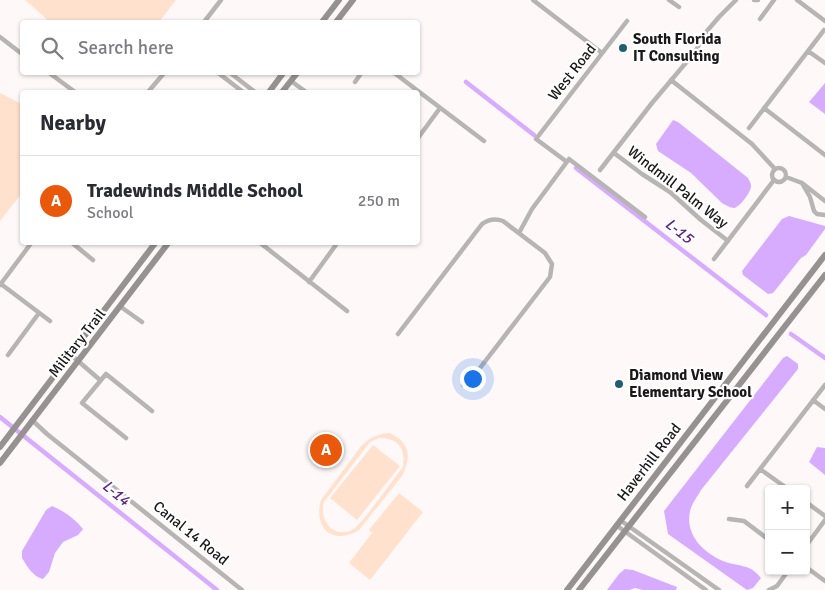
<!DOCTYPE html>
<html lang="en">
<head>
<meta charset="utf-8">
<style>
	body { margin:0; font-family:Signika,sans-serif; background:#f2f2f3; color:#2b2b33 }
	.controls { position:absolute; right:15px; bottom:15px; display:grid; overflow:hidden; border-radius:5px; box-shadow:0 1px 4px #0004 }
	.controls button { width:45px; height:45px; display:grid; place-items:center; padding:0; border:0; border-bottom:1px solid #e1e1e2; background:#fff; color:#2b2b33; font:25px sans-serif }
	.you { position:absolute; left:472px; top:378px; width:18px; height:18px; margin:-12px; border:4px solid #fff; border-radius:50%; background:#1a73e8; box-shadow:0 0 0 8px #1a73e833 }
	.badge { display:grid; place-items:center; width:32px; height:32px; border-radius:50%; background:#ea580c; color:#fff; font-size:16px; font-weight:700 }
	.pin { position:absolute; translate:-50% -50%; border:2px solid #fff; box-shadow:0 1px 5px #0006 }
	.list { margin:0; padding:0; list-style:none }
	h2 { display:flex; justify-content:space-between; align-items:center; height:65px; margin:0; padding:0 20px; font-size:21px }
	h2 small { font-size:16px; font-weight:400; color:#7c7c81 }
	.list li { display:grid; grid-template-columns:32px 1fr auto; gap:15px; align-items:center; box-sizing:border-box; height:90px; padding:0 20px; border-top:1px solid #e1e1e2 }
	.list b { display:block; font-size:19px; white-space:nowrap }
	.list p { margin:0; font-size:16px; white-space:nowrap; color:#7c7c81 }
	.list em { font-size:16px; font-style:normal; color:#7c7c81 }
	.icon { flex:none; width:28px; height:28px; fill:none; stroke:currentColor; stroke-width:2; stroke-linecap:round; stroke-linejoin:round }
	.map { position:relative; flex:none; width:825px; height:590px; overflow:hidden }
	.search { position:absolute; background:#fff; box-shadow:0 1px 4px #0004; left:20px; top:20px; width:400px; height:55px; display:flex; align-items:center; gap:12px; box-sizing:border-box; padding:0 18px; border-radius:5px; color:#7c7c81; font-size:19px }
	.panel { position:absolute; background:#fff; box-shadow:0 1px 4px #0004; left:20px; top:90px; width:400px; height:155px; border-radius:5px }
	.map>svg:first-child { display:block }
	.green { fill:#ffe1cd; fill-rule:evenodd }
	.water { fill:#d7abfe }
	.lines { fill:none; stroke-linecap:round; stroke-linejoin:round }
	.canal { stroke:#d7abfe; stroke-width:4.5 }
	.street { stroke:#b7b4b4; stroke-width:4.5 }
	.secondary { stroke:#969292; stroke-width:6 }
	.poi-dot { fill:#215e75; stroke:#fff; stroke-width:2 }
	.labels { text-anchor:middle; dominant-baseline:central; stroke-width:4.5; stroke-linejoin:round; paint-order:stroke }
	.poi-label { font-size:15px; font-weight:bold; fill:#1a1818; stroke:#fff; text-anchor:start }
	.street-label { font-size:15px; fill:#1a1818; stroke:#fff }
	.water-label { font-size:16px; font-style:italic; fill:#5f2886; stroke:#fff }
</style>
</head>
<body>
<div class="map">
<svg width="825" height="590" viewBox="0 0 825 590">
	<rect width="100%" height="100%" fill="#fef8f9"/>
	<path class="green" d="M25,0H176L159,22H50Z
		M0,93L22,104V193L0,221Z
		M390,433C410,443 412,456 402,476L359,530C333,546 313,528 321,500L362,445C371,437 377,434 390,433ZM379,438C398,438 406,448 403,467C394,478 361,526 352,530C332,539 319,519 324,502L370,442Z
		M373,445L400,466L357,520L330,498Z
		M399,493L423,512L370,580L349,563L372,533L369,530Z"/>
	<path class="water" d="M825,83V114L809,102Z
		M673,120L678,122L748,178C749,180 751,183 751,186C751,192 740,207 734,208C730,208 726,205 722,203L691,173L658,151L656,144Z
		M789,216L825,226V229L806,255L801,258L773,293L768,294L743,275L742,271L782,219Z
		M787,356L798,364V369L701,490C698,496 692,503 690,511C685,534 702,552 723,561C737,567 750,563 761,578L753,588L747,590L668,534L664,511L783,358Z
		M817,447L825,448V475L809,462Z
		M52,506C64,511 74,518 83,529L78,535L63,542L55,553L49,572L43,579C33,577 27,566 22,558V551L46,510Z
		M625,569L633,570L677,587L676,590H643L635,588L629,590H607L619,574Z"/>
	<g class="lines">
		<path class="canal" d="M466,82L534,135
			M576,168L766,315
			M791,334L825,358
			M0,417L217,590"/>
		<path class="street" d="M533,0L602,53
			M669,0L679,7
			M754,0H758
			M797,0L825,21
			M760,19L774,0
			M204,22L221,0
			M0,37L22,54
			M808,51L825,63
			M48,72L75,92
			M217,72L243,92
			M229,72L255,92
			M393,72L484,141
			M671,80L752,144L775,169
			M291,81L306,92
			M355,82L362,72
			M148,92L165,72
			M764,108L825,155
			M749,128L824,30
			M418,138L440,108
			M614,153L642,174L670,192L701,220L728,241
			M567,162L536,139L627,21
			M772 175a7 7 0 1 1 14 0a7 7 0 1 1-14 0Z
			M600,170L652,103L695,52L707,31L719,17L736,0
			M786,177L802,183
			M825,201L802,183L810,197L814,211L817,214L825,215
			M519,233L532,209L569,159L645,217
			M71,242L93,260
			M259,242L347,311
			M714,259L774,180
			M309,282L338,242
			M1,284L50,321
			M0,285L32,242
			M121,307L142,322
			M398,334L482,224C489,219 495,218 503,221L545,253L552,264L550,277L470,381L463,385
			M70,354L100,380
			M8,355L39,313
			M813,400L825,409
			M32,420L47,434L242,590
			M126,438L82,403L106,374L152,411
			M760,469L788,489
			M747,486L825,385
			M806,502L825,516
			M729,519L744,521L769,540
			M620,520L719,590
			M616,525L706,590
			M806,546L825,520
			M806,567L825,581
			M769,590L777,586L788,571"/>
		<path class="secondary" d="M322,22L339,0
			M336,22L353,0
			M269,92L284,72
			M282,92L298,72
			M0,447L156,242
			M0,463L169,242
			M567,590L825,255
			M579,590L825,275"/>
	</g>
	<g class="poi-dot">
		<circle cx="623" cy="48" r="5"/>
		<circle cx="619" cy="384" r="5"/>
	</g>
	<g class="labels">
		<g class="poi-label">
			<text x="633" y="39">South Florida<tspan x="633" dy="17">IT Consulting</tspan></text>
			<text x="629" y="375">Diamond View<tspan x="629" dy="17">Elementary School</tspan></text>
		</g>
		<g class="street-label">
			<text transform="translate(572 72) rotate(-52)">West Road</text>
			<text transform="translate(678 187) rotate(38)">Windmill Palm Way</text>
			<text transform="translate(77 343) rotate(-52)">Military Trail</text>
			<text transform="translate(649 462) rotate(-52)">Haverhill Road</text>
			<text transform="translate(191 533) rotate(39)">Canal 14 Road</text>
		</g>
		<g class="water-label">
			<text transform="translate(679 231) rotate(38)">L-15</text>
			<text transform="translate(116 493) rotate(39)">L-14</text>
		</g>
	</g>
</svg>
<div class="controls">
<button>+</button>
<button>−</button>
</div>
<div class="you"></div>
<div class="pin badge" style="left:326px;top:450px">A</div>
<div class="search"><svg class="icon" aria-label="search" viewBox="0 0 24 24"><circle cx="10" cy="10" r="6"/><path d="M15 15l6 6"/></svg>Search here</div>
<section class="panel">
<h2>Nearby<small></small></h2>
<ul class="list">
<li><span class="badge">A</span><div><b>Tradewinds Middle School</b><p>School</p></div><em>250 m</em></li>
</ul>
</section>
</div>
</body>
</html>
